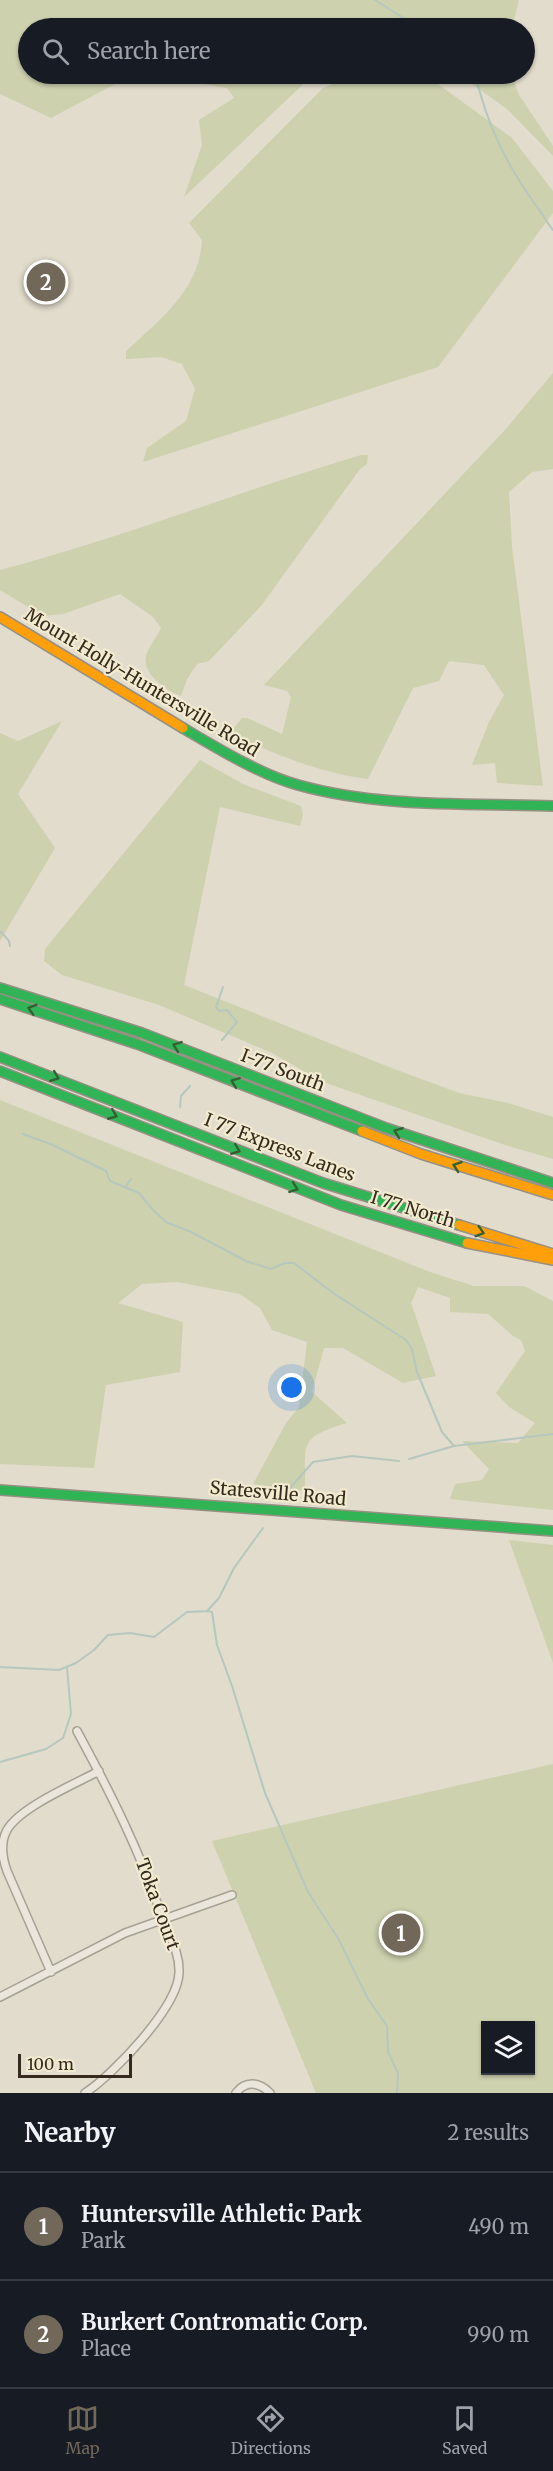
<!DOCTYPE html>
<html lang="en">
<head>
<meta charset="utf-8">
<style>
	body { margin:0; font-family:Merriweather,serif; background:#242831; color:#f1f3f6 }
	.controls { position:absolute; right:18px; bottom:18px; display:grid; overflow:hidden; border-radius:0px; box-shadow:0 2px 4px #0004 }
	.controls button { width:54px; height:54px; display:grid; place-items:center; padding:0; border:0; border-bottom:2px solid #363941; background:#171b24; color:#f1f3f6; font:30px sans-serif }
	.scale { position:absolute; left:18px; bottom:15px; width:114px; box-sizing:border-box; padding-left:6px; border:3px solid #342a1d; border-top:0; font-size:16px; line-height:21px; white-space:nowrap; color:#342a1d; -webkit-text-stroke:4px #f3ebd0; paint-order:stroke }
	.you { position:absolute; left:292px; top:1388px; width:21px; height:21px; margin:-15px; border:4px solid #fff; border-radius:50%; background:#1a73e8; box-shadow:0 0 0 9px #1a73e833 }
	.badge { display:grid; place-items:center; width:39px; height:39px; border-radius:50%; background:#71685a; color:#fff; font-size:20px; font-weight:700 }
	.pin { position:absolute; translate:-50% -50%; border:3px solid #fff; box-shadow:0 2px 6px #0006 }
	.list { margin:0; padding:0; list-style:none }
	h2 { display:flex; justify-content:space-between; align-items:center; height:78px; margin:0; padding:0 24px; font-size:26px }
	h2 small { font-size:20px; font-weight:400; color:#9ea1a6 }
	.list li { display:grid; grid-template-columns:39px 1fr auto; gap:18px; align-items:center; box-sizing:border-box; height:108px; padding:0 24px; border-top:2px solid #363941 }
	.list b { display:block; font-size:22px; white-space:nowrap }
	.list p { margin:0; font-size:20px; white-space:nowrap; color:#9ea1a6 }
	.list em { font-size:20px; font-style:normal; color:#9ea1a6 }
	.icon { flex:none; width:33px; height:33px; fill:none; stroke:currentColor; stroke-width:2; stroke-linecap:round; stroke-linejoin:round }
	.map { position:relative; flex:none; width:553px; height:2093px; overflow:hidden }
	.search { position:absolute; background:#171b24; box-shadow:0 2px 4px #0004; left:18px; right:18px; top:18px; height:66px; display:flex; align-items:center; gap:15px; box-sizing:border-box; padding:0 21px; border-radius:33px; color:#9ea1a6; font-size:22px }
	.sheet { height:294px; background:#171b24 }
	nav { display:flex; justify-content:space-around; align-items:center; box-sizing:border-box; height:84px; border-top:2px solid #363941; background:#171b24; font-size:16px; color:#9ea1a6 }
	nav a { display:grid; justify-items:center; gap:3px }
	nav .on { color:#71685a }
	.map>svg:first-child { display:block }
	.green { fill:#ced1ae; fill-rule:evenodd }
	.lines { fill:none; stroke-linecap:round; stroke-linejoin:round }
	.stream { stroke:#b6c7be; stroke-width:2 }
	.street-casing { stroke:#a6a194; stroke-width:10 }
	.fast-casing { stroke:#969084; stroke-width:12 }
	.slow-casing { stroke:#969084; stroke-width:12 }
	.street { stroke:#eae6dc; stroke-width:7 }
	.fast { stroke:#30b455; stroke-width:9 }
	.slow { stroke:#ff9f0a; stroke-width:9 }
	.oneway { stroke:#326133 }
	.labels { text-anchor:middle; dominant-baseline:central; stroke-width:4.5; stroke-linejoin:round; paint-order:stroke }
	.street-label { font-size:18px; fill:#342a1d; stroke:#f3ebd0 }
</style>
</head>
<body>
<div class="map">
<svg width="553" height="2093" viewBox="0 0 553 2093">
	<rect width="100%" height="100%" fill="#e1dccb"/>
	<path class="green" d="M0,0H519L512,28H28V74H134L51,118L0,94Z
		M148,74H314L184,197L202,145L199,120L234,98L227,88Z
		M356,74H424L512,138L553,191V213L438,367L143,462L147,448L186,421L195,389L182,364L161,357L126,359V351C160,320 200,289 202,240L189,223L323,88Z
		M458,74H511L519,95L553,146V156L507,109Z
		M553,373V469L532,472L509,492L512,547L543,786L497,783L495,763L472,765L489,722L504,695L484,665L449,661L439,681L413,688L368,779C320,773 273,754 230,733L242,718H247L282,734L291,697L287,691L264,685L504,431Z
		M361,455H368L367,464L360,469L261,606L209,661L197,664L187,679L181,696C167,691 142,674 146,657C148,647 157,637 161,628L153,617L120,594L63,614L43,616L0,590V570C122,538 240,491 361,455Z
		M62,721L18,794L55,848L0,941V733L18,741Z
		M200,760L243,784L301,806L303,815L300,826L220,807L184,985L389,1067L459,1093L508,1103L553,1117V1159L505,1145L323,1082L272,1053L159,1005L62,975L44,961L45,949Z
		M0,1100L430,1272L474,1286H524L553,1301V1510L450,1499L455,1484L482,1480L489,1469L462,1441L518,1443L535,1423L509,1407L496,1393L525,1351L521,1340L513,1336L488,1314L450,1312V1298L418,1287L411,1303L436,1376L403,1383L343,1348H324L312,1392L347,1423C297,1438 306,1443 305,1491L253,1484L286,1423L299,1407L307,1342L272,1330L260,1308L240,1294L177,1282L142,1284L118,1303L183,1322L180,1372L106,1385L94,1468L0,1464Z
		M509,1540L553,1545V1663Z
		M553,1764V2093H316L212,1841ZM486,2026H530V2070H486Z"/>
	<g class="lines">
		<path class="stream" d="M375,0L419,28
			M475,74C488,127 505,162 537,207C543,214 547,223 553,230
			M0,931L9,941L10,946
			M222,1040L237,1022L227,1010L219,1011L216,1007L223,987
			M180,1107L181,1096L190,1086
			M23,1134L53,1145L106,1171L110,1181L139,1193L152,1209L166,1222L191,1232L246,1261L271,1269L285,1263H294L333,1293L406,1340L412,1349L417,1372L442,1432L454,1446
			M126,1186L131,1179
			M409,1459L454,1446L553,1434
			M284,1495L313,1462L352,1456L399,1461
			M207,1611L212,1612L217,1645L232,1686L265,1793L308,1892L339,1940L368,1999L387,2026L388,2052L398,2073L397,2093
			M0,1667L59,1670L76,1663L94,1650L108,1635L130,1633L154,1637L187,1612L207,1611L219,1598L234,1568L263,1528
			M0,1762L46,1749L63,1738L71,1714L67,1667"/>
		<defs>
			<path id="street" d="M77,1731C110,1792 140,1851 162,1917C169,1936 180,1952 179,1973C178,2007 113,2075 85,2093
				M51,1972L7,1871C2,1857 0,1843 7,1830C20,1807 75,1784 99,1771
				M0,1997L125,1933L232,1895
				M236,2093C246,2080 259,2082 270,2093"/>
			<path id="fast" d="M183,728C217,748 261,775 298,785C380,808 469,803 553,806
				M0,988L142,1033L386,1128L553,1183
				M0,999L137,1044L362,1131
				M0,1057L323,1183L459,1225
				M0,1071L341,1205L467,1243
				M0,1490L553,1531"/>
			<path id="slow" d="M0,617L183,728
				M362,1131L421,1154L553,1195
				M459,1225L553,1254
				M467,1243L553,1260"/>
		</defs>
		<use href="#street" class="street-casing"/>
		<use href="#fast" class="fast-casing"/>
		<use href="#slow" class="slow-casing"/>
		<use href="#street" class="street"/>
		<use href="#fast" class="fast"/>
		<use href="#slow" class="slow"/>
	</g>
	<defs><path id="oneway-chevron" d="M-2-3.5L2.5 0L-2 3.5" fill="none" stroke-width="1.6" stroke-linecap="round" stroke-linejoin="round" transform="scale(1.5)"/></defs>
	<g class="oneway">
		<use href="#oneway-chevron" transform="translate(32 1009) rotate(-163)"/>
		<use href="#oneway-chevron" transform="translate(177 1046) rotate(-160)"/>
		<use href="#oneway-chevron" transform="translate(55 1077) rotate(21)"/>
		<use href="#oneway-chevron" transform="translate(235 1082) rotate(-159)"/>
		<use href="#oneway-chevron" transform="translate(113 1115) rotate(22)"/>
		<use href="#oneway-chevron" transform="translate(398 1132) rotate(-160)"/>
		<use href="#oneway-chevron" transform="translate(236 1150) rotate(22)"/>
		<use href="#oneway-chevron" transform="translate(457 1166) rotate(-161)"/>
		<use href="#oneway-chevron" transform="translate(294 1188) rotate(20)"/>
		<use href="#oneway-chevron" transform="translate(480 1232) rotate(17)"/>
	</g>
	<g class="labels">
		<g class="street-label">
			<text transform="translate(142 682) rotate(31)">Mount Holly-Huntersville Road</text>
			<text transform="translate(283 1070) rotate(21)">I-77 South</text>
			<text transform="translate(280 1147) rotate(21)">I 77 Express Lanes</text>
			<text transform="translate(413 1209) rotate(17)">I 77 North</text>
			<text transform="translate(278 1493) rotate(5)">Statesville Road</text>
			<text transform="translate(158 1904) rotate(70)">Toka Court</text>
		</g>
	</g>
</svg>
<div class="controls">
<button><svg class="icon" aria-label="layers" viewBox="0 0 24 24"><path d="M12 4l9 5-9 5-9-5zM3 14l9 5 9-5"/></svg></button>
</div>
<div class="scale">100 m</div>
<div class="you"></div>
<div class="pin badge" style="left:401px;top:1933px">1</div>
<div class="pin badge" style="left:46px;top:282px">2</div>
<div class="search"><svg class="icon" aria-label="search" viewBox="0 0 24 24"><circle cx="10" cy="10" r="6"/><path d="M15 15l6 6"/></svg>Search here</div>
</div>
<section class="sheet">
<h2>Nearby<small>2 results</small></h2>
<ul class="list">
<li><span class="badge">1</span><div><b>Huntersville Athletic Park</b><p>Park</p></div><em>490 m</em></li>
<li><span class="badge">2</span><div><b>Burkert Contromatic Corp.</b><p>Place</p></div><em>990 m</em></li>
</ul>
</section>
<nav>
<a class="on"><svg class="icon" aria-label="map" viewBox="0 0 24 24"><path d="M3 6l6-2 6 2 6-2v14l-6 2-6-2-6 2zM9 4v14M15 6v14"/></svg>Map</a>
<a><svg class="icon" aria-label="directions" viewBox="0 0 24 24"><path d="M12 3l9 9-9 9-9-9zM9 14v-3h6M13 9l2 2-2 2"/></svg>Directions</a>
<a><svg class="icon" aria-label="saved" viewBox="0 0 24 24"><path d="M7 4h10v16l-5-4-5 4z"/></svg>Saved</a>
</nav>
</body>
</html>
